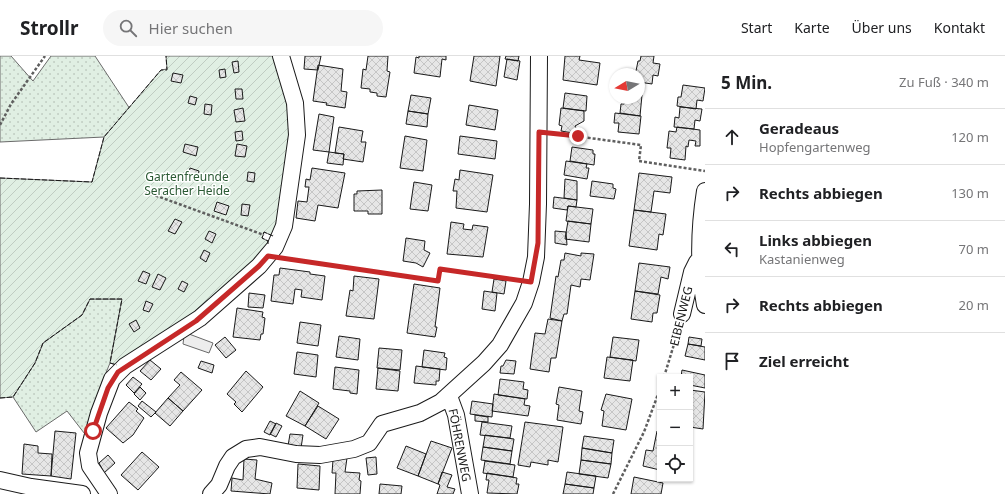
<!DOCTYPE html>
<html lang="de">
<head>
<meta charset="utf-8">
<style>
	body { margin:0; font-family:"Noto Sans",sans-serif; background:#f6f6f6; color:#202124 }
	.controls { position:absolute; right:12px; bottom:12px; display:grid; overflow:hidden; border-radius:0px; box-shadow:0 1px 3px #0004 }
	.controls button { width:36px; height:36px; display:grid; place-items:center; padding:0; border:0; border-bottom:1px solid #e0e0e0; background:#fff; color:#202124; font:20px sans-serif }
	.compass { position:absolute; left:609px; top:12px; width:36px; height:36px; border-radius:50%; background:#fff; box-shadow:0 1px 3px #0004; rotate:260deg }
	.stop { position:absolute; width:12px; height:12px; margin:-9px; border:3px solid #c62828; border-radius:50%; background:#fff }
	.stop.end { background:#c62828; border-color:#fff; box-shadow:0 1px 4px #0008 }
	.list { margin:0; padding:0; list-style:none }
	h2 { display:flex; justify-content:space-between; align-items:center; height:52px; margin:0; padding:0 16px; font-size:17px }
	h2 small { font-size:13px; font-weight:400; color:#757577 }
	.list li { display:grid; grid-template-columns:26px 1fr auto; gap:12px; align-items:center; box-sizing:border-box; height:56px; padding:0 16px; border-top:1px solid #e0e0e0 }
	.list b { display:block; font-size:15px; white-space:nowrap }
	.list p { margin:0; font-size:13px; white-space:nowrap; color:#757577 }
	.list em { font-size:13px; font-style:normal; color:#757577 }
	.icon { flex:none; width:22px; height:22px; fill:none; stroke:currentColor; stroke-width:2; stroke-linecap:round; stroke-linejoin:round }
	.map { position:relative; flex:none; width:705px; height:438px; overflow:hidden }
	header { display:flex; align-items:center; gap:24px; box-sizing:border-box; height:56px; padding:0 20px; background:#fff; border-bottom:1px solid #e0e0e0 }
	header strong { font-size:19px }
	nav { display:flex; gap:22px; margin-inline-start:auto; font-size:14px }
	.search { width:280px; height:36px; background:#f6f6f6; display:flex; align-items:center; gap:10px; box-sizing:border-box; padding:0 14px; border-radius:22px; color:#757577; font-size:15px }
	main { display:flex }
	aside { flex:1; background:#fff }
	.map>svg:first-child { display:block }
	.grass { fill:url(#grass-dots); stroke:#6a6a6a }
	.garden { fill:url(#garden-furrows); stroke:#6a6a6a }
	.parking { fill:#ededed; stroke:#6a6a6a }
	.building { fill:url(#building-cross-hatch); stroke:#1a1a1a }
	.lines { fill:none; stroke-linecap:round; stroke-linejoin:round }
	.minor-casing { stroke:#1a1a1a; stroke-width:18 }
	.path { stroke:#5f5f5f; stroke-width:2.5; stroke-dasharray:3 2; stroke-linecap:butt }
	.minor { stroke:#fff; stroke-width:16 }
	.fence { stroke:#1a1a1a; stroke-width:1; stroke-dasharray:5 2; stroke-linecap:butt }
	.route { stroke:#c62828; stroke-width:5 }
	.labels { text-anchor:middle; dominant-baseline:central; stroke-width:3; stroke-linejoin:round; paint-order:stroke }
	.park-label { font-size:12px; fill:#2b5a34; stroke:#fff }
	.street-label { font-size:12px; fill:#1a1a1a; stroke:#fff }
</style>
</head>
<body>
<header>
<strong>Strollr</strong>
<div class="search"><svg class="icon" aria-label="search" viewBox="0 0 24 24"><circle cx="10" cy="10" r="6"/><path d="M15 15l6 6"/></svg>Hier suchen</div>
<nav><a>Start</a><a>Karte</a><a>Über uns</a><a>Kontakt</a></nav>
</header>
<main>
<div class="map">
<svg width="705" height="438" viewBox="0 0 705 438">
	<defs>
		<pattern id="grass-dots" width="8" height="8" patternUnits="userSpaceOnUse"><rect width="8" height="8" fill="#e0efe3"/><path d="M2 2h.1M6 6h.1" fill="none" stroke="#c0ccc2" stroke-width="1.8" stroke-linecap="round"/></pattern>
		<pattern id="garden-furrows" width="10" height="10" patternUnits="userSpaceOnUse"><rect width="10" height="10" fill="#e0efe3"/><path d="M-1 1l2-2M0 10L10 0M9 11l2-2" fill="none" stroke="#c0ccc2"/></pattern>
		<pattern id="building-cross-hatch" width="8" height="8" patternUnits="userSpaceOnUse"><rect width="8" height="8" fill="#e6e6e6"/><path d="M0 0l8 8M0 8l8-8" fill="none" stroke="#c5c5c5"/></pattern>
	</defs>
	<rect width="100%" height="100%" fill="#fff"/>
	<path class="grass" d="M0,0H11L33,25L51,0H95L130,53L104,81L0,86Z
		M90,243H122L110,307L103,324L106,328L88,382L67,355L36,376L13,341L35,307L43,287L82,259Z"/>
	<path class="garden" d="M166,0H275L281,18L290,64L283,139L273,180L264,176L262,182L268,185V189L261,198L172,275L117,309L110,307L122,243H90L82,259L43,287L35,307L13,341L0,342V122L92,126L104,81L161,14L167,13Z"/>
	<path class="parking" d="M189,278L213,287L209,297L183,288L184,280Z"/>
	<path class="building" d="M305,0H321L318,14L304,13Z
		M368,0H388L387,15L390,16L386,41L377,40V37L370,36V33L361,32L363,13L366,14Z
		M419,0H446V4L442,3L440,21L414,17L416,1L419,2Z
		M474,0H500L496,30L470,25Z
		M506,0H519L518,5L505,3Z
		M565,0H580L579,4L600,7L597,29L563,24Z
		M641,0H654L653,7L660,8L658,20L653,19L652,28L639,26V18H632L633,14L636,15L638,5H640Z
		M507,3L520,5L517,24L504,21Z
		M238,5L239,16L234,17L232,6Z
		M318,9L343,13L341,35L347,36L345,52L326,49L327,47L313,45Z
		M225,13L226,21L220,22L219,14Z
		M173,17L183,19L181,27L171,25Z
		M683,29L705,32L703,45L697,44L696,53L677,50L678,41H681Z
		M235,33H242L243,43H236Z
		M565,37L587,40L586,55L563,52Z
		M411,39L431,42L428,58L408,55Z
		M639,39H642L640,60L620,57L621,48H624L625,42H639Z
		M190,40L197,42L195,49L188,47Z
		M205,48L212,49L211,59L204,58Z
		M469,49L498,54L495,74L466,69Z
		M680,51L702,53L700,65L695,64L694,73L674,71L675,61L679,62Z
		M243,52L245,65L236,66L234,54Z
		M561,52L584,55V65L575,70L577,74L573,77L561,75L562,70L559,69Z
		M408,55L428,58L427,71L406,68Z
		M615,57L641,60L639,78L618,76L619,67H614Z
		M319,58L334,61L329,96L313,94Z
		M339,71L363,75L361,86H366L363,106L343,103L344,98L335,97Z
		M677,71L700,74V90H695L696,85L689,84L688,91L686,90L685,104L670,102L671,92H667L669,75L676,76Z
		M242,75L243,84L236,85L235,76Z
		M405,80L427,84L423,115L400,112Z
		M460,80L497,85L495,103L458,98Z
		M185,88L198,91L196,100L183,96Z
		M237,88L247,90L245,101L235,100Z
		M572,91L593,94V98H595L594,109L570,105Z
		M329,96L344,98L343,109L327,107Z
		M566,105L587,108L586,112H589L587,123L564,119Z
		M190,112L199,115L198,120L188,119Z
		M312,112L345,117L338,152L318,149L315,165L296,162L298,145L307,146L309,131H305L306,123L310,124Z
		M460,114L493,119L487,156L456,152L457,135H453L455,123L459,124Z
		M248,116L255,117L254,126L247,125Z
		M639,117L672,121L670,137L654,135L651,156L634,154Z
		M565,123L577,125V144L564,142Z
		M592,125L613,128V132L616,133L614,143L590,140Z
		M414,126L432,129L428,155L410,153Z
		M382,134V158H368V155H354V138H357V135Z
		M554,141L577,144L576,151L568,150L567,154L553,152Z
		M217,146L229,150L226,159L214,155Z
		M242,148L250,149L248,160L241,159Z
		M568,150L593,153L591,168L566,165Z
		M634,154L666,158L663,179L659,178L657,194L629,190Z
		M175,163L182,166L175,178L168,175Z
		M568,165L591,168L589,186L565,183Z
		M451,166L464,168L463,173L472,174L473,169L488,171L483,201L447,198Z
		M209,175L216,178L212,187L205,183Z
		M555,175L566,176L567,189L555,187Z
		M406,182L425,185L424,194L430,197L423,211L416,207L403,205Z
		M204,194L210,197L206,206L200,202Z
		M565,197L581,200V197L594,198L590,224L581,223L580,231L571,229L567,258H564L562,265L550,262L556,220L558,221L561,204H564Z
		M639,207L670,211L668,223L661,221L658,238L635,235Z
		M280,212L310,216V218L325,220L322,244L301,241L302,234L295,233L293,248L271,245L274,219H279Z
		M143,215L150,218L146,228L138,225Z
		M158,218L166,222L160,234L152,231Z
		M354,220L379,223L374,263L346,260L350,234L353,235Z
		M494,223L506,225L504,238L492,236Z
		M182,225L188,228L184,236L178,233Z
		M414,228L440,232L435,271H437L435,281L407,277Z
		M484,235L497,237L495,255L482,253Z
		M635,235L660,239L657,257H653L652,266L631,263Z
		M249,237L265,239L263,252L248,251Z
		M146,245L153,248L149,256L143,254Z
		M237,252L263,256L262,261L265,262L263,278H261L260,284L233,281Z
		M548,263L562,265L556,302H551L549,316L530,313L535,277L545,278Z
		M136,264L140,272L134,276L129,268Z
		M300,266L321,269L318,290L297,287Z
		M339,280L360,283L358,304L336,301Z
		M225,281L236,294L226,302L215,289Z
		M613,281L639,284L636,305L610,301Z
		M689,281L702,283L701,290L688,288Z
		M688,288L705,291V304L685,300Z
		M379,292L402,294L400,314L377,312Z
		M424,294L445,297L444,301L447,302L446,314L422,311Z
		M297,296L318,299L316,321L294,318Z
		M607,301L633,304L630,325L604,322Z
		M150,304L161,313L151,324L140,315Z
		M506,304L516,305L514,318L500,317L501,310H503Z
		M201,305L214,309L212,317L198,312Z
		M416,310L440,313L439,325H436V329L414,327Z
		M335,311L359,314L357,338L350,337V335L333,333Z
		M378,312L400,315L398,335L376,333Z
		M682,314L705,319V332L690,329V321H681Z
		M246,315L263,331L242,356L234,348L236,346L227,338Z
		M181,316L202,334L183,355L168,342L180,329L174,324Z
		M133,321L142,328L134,337L126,329Z
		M500,323L524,326L523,333L528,334L527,343L498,339Z
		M140,331L146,337L140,344L134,338Z
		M559,331L582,335L579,355L583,356L581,368L557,364L559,349L556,348Z
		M690,334L705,336L703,373L690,371Z
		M300,335L319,347L305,370L286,360Z
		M494,338L525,343L524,349L530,350L528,360L492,355Z
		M606,338L632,343L626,374L602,370L604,355L601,354Z
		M168,342L183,355L170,370L155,357Z
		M142,345L156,356L151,361L138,350Z
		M472,345L493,348L492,361L470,358Z
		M129,346L138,353L136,355L144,362L133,379L123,387L106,372Z
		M318,350L339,363L326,383L305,370Z
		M475,359L488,361V366L475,365Z
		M270,365L276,368L270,379L264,376Z
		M482,366L512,370L510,382L480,379Z
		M525,366L563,371L558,406L548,404V409L531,406L530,411L518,409Z
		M276,367L282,370L276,381L270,378Z
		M55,375L76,377L71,423L51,420Z
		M657,375L660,376V414L643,410L646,394L653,395Z
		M290,378L303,379L301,392L288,390Z
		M485,379L514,383L512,395L483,391Z
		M584,380L614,384L612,397L582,392Z
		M431,385L452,392L438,428L418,420Z
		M24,388L38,390V397L52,398L51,420L22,418Z
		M406,390L426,398L418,420L397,412Z
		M483,391L512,395L510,408L481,404Z
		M582,392L612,397L611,408L581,404Z
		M142,396L159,411L138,434L121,419Z
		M108,399L115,407L104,417L99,407Z
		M376,401L377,418L368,419L366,402Z
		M347,402L345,416L360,417L359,424L361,425L360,438H335L336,417H332L333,404Z
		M244,403L257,404L255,423L272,427L270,438L231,435L232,422L243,424Z
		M581,404L611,408L608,422L579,418Z
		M485,405L515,409L513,421L483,417Z
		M298,408L320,410L319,434L297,432Z
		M442,416L452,419L447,431L455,433L453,438H437L440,429L438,428Z
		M567,416L596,420L594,432L565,428Z
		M487,417L517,422L516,428H519L517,438L487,437L489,424H486Z
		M634,421L663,427L661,438H631Z
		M380,428L402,430L401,438H379Z
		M565,428L594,432L593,438H563Z"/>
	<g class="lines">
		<defs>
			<path id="minor" d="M705,135C699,173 698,211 705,249
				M682,258L692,216L697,206
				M449,340L456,359L470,438
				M0,424L31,431L82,438
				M109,438L90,410L88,397L99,357L112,323L125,310L200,262L259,210L275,191L284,170L297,79L295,47L281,0
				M211,438L219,429L227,410L233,401L246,393L260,391L296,398L320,399L354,393L369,387L382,368L420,357L441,346L484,307L500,289L524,247L531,226L536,201L538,148L539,0"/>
		</defs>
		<use href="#minor" class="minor-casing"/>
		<path class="path" d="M0,69L11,48L45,0
			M553,77L641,89L639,105L705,115
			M146,136L264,179
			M284,203L438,225L440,213L517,224
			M664,321L679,272
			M613,438L644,376L660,333"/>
		<use href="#minor" class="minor"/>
		<path class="fence" d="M0,122L92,126L104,81L161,14H167L166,0
			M268,188V185L262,182L264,176L273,180L274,178
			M0,342L13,341L35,307L43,287L82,259L90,243H122L110,307L117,309"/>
	</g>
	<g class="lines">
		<path class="route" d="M93,375L108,332L118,316L196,265L259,210L268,200L438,225L440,213L531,226L538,187L539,76L578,80"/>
	</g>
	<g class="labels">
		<g class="park-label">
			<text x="187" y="120">Gartenfreunde<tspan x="187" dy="14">Seracher Heide</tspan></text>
		</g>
		<g class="street-label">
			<text transform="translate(681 260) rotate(-76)">EIBENWEG</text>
			<text transform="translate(460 389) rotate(79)">FÖHRENWEG</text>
		</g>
	</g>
</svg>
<div class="controls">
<button>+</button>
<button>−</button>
<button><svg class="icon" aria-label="locate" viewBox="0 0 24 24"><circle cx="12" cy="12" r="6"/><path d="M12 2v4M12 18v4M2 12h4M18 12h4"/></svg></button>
</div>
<svg class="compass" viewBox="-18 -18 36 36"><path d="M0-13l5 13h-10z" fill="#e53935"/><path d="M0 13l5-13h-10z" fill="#757577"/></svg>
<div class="stop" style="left:93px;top:375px"></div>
<div class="stop end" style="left:578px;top:80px"></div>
</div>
<aside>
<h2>5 Min.<small>Zu Fuß · 340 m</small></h2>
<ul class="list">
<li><svg class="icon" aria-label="ahead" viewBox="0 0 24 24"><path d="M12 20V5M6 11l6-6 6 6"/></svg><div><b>Geradeaus</b><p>Hopfengartenweg</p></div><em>120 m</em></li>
<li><svg class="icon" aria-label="right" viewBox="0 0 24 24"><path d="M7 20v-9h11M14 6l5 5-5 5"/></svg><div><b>Rechts abbiegen</b></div><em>130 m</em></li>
<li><svg class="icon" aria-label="left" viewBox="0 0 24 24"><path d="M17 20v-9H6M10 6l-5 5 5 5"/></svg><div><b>Links abbiegen</b><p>Kastanienweg</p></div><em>70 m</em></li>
<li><svg class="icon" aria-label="right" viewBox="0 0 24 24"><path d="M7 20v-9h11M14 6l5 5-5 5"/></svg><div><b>Rechts abbiegen</b></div><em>20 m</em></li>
<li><svg class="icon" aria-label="arrive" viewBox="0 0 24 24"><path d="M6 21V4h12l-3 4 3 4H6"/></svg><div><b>Ziel erreicht</b></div></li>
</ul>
</aside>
</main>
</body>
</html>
